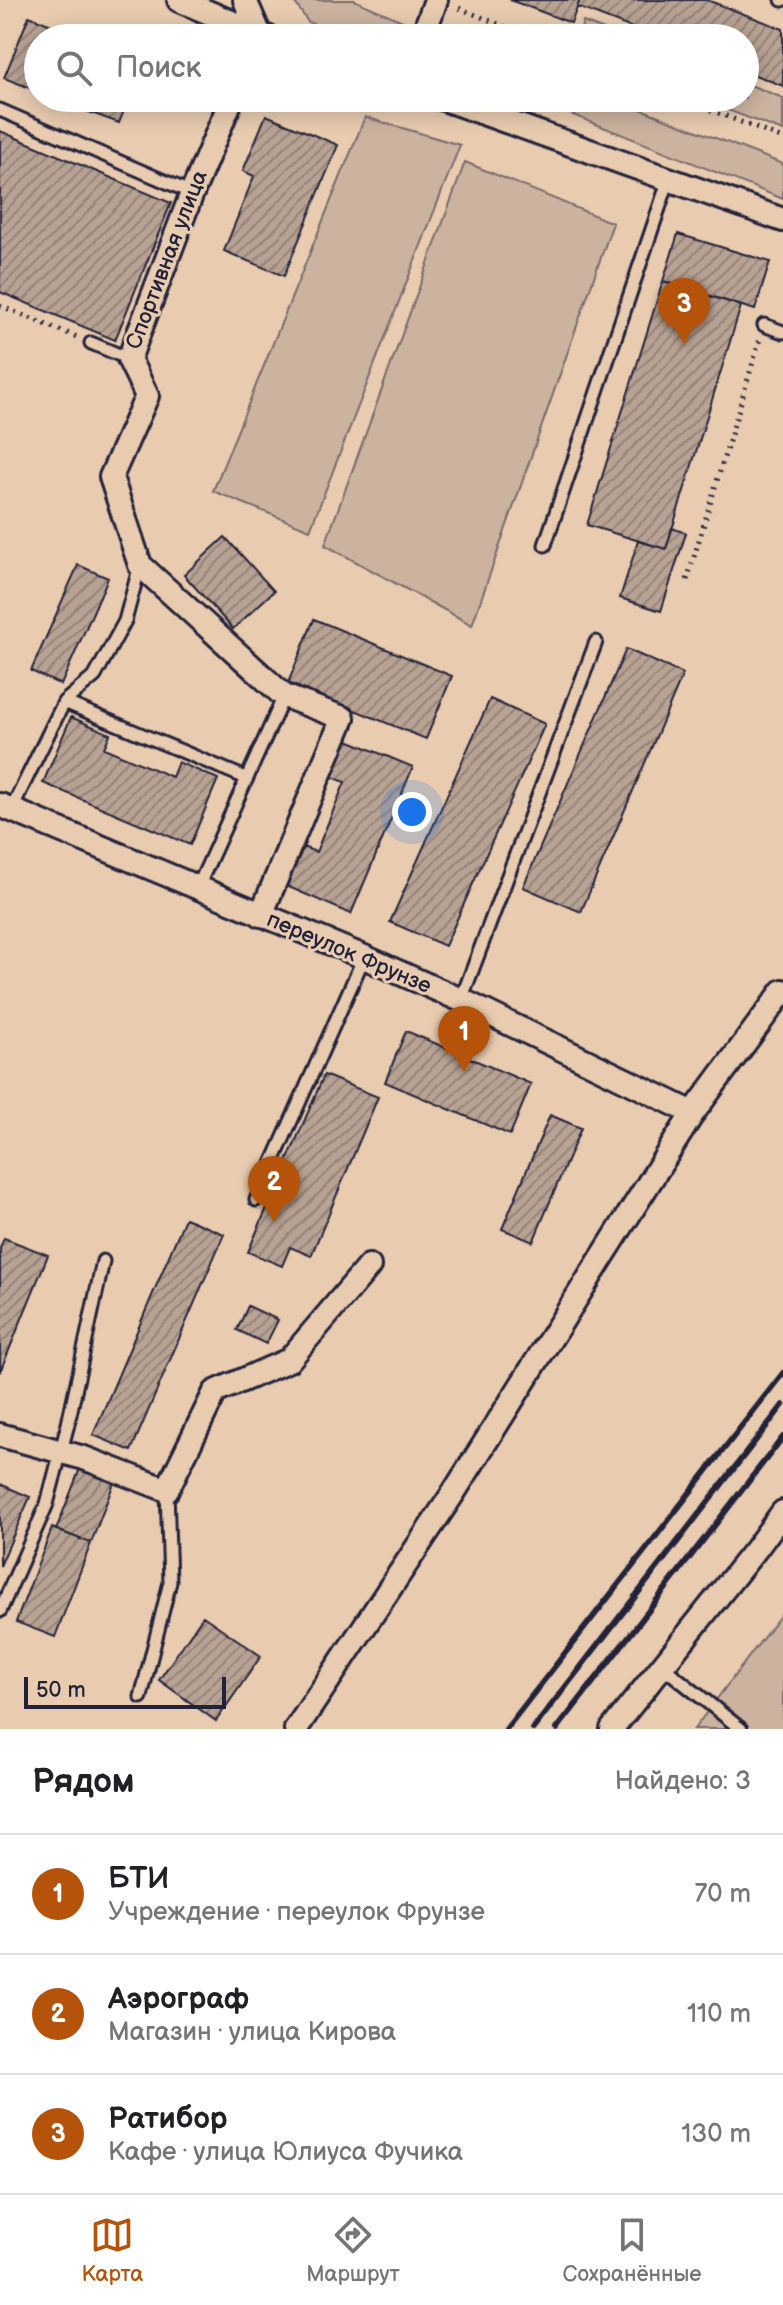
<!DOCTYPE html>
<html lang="ru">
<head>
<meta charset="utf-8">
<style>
	body { margin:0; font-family:"Balsamiq Sans",sans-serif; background:#f2f2f2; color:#202124 }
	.scale { position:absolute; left:24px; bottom:20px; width:202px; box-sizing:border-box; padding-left:8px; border:4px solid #22223b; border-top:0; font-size:22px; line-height:28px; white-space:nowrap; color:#22223b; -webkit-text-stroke:6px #e9ccb0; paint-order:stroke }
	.you { position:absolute; left:412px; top:812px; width:28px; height:28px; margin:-20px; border:6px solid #fff; border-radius:50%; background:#1a73e8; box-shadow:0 0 0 12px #1a73e833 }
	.badge { display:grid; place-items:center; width:52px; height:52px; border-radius:50%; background:#b45309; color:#fff; font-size:26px; font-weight:700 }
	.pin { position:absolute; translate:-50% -66px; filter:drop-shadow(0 2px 4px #0008) }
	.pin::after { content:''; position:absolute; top:42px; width:28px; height:24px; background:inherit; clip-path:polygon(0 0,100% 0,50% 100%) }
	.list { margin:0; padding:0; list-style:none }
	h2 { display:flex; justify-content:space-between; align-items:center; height:104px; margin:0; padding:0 32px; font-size:34px }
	h2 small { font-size:26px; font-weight:400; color:#757577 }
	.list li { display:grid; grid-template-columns:52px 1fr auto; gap:24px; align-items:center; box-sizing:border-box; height:120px; padding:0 32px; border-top:2px solid #e0e0e0 }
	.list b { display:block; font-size:30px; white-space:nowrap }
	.list p { margin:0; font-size:26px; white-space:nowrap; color:#757577 }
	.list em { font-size:26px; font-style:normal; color:#757577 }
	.icon { flex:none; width:44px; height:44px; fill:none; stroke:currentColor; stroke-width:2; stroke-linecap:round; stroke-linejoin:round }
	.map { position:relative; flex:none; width:783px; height:1729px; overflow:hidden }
	.search { position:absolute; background:#fff; box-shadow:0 4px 20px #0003; left:24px; right:24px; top:24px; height:88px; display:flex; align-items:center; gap:20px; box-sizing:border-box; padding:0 28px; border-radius:44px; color:#757577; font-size:30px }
	.sheet { height:464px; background:#fff }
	nav { display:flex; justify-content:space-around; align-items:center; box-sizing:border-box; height:112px; border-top:2px solid #e0e0e0; background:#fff; font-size:22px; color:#757577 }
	nav a { display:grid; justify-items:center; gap:4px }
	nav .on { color:#b45309 }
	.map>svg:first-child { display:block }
	.green { fill:#ccb39f; stroke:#776a6d; stroke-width:2 }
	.building { fill:url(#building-hatch); stroke:#22223b; stroke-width:2 }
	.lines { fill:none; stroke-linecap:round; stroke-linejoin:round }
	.lane-casing { stroke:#22223b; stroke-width:17 }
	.street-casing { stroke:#22223b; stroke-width:28 }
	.path { stroke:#22223b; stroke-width:5; stroke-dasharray:2 6; stroke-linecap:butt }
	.lane { stroke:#e9ccb0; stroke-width:11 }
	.street { stroke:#e9ccb0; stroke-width:22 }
	.rail { stroke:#22223b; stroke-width:6 }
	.labels { text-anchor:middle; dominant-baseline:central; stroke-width:6; stroke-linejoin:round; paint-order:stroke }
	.street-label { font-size:22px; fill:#22223b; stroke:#e9ccb0 }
</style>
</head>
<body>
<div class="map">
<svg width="783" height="1729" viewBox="0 0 783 1729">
	<defs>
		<pattern id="building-hatch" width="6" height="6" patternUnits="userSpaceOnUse" patternTransform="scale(2)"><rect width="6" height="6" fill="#b8a293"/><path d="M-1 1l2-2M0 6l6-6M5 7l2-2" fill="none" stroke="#958479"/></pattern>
	</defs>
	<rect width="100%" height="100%" fill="#e9ccb0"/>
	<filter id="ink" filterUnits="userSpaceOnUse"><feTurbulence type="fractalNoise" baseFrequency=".0125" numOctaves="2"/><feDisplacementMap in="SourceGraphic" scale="16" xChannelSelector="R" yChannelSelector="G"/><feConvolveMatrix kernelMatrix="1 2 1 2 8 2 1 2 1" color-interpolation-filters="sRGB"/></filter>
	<g filter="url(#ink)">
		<path class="green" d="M293,0H354L405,22L399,38H345L308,22Z
			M583,22L625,38H578Z
			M745,83L783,98V131L696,98H745Z
			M562,98H612L783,164V199L558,109Z
			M365,117L460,145L310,530L213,491Z
			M465,162L613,223L472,625L325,545Z
			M783,1611V1729H694L779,1617Z"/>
		<path class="building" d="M510,0H580L571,23Z
			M580,0H707L783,29V86L745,71V38H658L577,7Z
			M29,16L64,30L62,36L67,38H38V91L4,78Z
			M75,98H129L119,123L86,111L89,104Z
			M266,115L338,145L284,276L224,251L254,176L243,171Z
			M0,131L171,203L115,340L0,292Z
			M678,234L770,262L755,310L663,281Z
			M663,281L741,306L666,549L587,525Z
			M672,528L686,533L661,611L620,598L638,541L666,549Z
			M225,537L274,591L233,629L184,575Z
			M78,565L108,578L61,685L31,671Z
			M314,619L452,676L426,739L288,683Z
			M626,649L683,674L581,912L523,887Z
			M490,699L545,724L445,946L390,922Z
			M71,717L110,734L104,748L172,777L178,762L218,779L190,845L43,783Z
			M345,739L413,767L351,914L284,885L300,846L316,852L345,782L330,776Z
			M406,1031L531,1084L510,1135L385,1082Z
			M324,1075L378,1097L311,1256L290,1247L282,1266L248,1252Z
			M550,1115L581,1128L533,1242L502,1229Z
			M185,1218L224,1234L131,1451L93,1435Z
			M4,1238L48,1255L0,1372V1248Z
			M248,1306L278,1320L266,1344L237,1330Z
			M81,1466L115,1480L91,1543L56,1530Z
			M0,1484L30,1497L0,1566Z
			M52,1528L91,1543L55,1637L16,1622Z
			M203,1616L261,1656L216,1721L159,1680Z"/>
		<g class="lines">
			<defs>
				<path id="lane" d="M782,0H783
					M0,110L192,193
					M764,325L783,332
					M91,343L129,359
					M545,545L669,179
					M64,702L246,778
					M11,810L64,702L95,676L125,621L140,565
					M197,889L284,696
					M461,1000L596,642
					M256,1200L364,957
					M0,1611L47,1504L68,1424L103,1261
					M662,1666L741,1729
					M141,1697L170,1582L167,1490"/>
				<path id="street" d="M179,0L269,38
					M245,0L260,35
					M422,38L436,0
					M232,98L192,193L129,359L147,396L111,477L140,565L284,696L343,718L261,915
					M441,98L783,220
					M0,805L364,957L461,1000L693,1113
					M0,1435L84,1458L167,1490L215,1392L289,1360L369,1266
					M296,1729L454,1492L693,1113L783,991
					M612,1729L756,1549L783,1512"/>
			</defs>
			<use href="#lane" class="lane-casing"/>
			<use href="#street" class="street-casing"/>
			<path class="path" d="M459,8L533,38
				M681,98L783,139
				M0,306L77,337
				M687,580L760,339"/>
			<use href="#lane" class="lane"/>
			<use href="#street" class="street"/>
			<path class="rail" d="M506,1729L783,1373
				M533,1729L783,1405
				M557,1729L783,1437"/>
		</g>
	</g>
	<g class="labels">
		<g class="street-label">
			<text transform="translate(167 260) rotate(-69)">Спортивная улица</text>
			<text transform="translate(349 953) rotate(23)">переулок Фрунзе</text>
		</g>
	</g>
</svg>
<div class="scale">50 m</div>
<div class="you"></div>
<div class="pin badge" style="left:464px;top:1072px">1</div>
<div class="pin badge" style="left:274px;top:1222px">2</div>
<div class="pin badge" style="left:684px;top:344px">3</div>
<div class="search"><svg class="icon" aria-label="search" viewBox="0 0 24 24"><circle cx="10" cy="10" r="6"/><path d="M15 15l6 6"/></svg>Поиск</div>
</div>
<section class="sheet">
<h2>Рядом<small>Найдено: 3</small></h2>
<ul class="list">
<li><span class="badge">1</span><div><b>БТИ</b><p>Учреждение · переулок Фрунзе</p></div><em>70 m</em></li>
<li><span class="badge">2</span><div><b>Аэрограф</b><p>Магазин · улица Кирова</p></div><em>110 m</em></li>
<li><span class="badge">3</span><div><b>Ратибор</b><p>Кафе · улица Юлиуса Фучика</p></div><em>130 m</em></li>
</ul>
</section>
<nav>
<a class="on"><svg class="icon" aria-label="map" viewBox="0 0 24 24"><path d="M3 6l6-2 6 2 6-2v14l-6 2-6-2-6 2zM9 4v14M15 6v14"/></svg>Карта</a>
<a><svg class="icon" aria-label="directions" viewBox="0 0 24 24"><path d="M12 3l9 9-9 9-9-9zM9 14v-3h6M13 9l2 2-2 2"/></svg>Маршрут</a>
<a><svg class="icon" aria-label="saved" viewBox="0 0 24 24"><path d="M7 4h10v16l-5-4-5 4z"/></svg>Сохранённые</a>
</nav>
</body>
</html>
